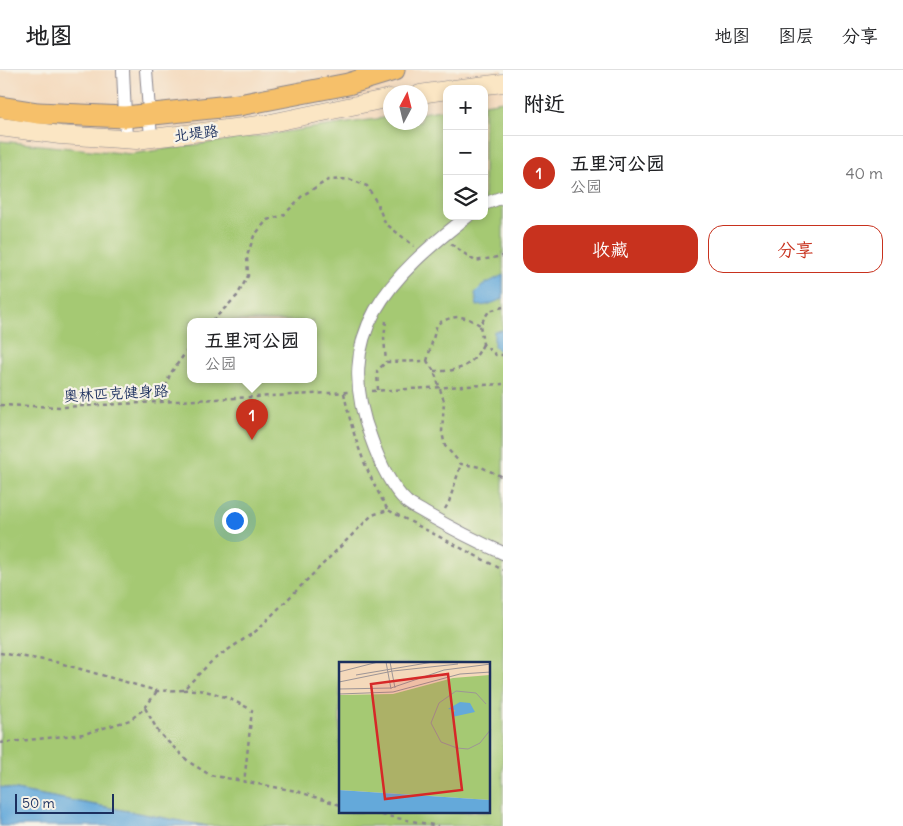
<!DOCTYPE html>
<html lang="zh">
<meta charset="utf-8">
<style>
:root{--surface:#fff;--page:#f2f2f2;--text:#202124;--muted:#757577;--line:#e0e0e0;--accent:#c8321e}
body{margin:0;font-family:Delius,"LXGW WenKai TC",sans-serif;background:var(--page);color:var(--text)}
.controls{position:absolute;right:15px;top:15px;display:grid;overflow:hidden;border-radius:10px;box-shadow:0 2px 8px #0003}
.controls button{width:45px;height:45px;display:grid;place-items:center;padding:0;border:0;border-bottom:1px solid var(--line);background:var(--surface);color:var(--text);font:25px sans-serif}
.compass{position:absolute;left:383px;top:15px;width:45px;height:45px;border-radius:50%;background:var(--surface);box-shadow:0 2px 8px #0003;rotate:7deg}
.scale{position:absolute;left:15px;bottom:12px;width:99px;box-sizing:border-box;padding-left:5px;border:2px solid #1b2f5e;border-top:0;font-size:14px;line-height:18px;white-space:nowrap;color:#1b2f5e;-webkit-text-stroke:4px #f7f3e8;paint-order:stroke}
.you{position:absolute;left:234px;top:450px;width:18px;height:18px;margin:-12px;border:4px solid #fff;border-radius:50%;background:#1a73e8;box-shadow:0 0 0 8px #1a73e833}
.badge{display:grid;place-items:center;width:32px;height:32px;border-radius:50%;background:var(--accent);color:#fff;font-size:16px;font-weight:700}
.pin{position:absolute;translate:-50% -41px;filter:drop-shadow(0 1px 2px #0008)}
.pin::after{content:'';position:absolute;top:26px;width:18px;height:15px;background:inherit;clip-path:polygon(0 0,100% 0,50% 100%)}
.popup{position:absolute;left:187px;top:248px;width:130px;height:65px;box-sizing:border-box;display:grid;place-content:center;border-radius:10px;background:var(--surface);filter:drop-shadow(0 1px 4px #0005);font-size:16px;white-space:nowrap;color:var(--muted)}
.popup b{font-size:19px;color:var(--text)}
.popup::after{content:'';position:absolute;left:50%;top:100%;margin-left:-10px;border:10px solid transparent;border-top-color:var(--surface)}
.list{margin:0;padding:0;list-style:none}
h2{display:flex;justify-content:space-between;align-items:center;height:65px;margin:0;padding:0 20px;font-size:21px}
h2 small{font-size:16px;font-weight:400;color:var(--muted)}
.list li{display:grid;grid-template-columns:32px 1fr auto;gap:15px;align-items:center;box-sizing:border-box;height:75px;padding:0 20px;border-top:1px solid var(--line)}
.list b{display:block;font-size:19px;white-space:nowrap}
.list p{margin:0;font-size:16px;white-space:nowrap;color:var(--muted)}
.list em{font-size:16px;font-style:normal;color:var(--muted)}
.actions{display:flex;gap:10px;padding:15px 20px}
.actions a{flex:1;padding:11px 0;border:1px solid var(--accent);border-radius:15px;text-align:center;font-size:18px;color:var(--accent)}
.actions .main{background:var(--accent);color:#fff}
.icon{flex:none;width:28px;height:28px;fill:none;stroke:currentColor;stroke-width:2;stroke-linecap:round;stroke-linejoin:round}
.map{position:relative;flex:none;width:503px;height:756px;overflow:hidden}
header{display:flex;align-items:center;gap:30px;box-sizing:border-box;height:70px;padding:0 25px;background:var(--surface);border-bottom:1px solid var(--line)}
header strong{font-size:24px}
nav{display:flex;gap:28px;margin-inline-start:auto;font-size:18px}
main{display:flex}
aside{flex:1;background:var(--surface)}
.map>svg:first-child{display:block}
</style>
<header>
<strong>地图</strong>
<nav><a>地图</a><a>图层</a><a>分享</a></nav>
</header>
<main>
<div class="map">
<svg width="503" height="756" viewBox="0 0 503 756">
<rect width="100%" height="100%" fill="#f7f3e8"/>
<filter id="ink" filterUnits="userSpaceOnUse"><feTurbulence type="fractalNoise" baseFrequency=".02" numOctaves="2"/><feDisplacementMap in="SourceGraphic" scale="10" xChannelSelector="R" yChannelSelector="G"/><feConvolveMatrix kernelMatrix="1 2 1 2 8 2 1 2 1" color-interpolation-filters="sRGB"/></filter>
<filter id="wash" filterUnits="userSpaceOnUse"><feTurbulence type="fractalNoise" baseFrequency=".0096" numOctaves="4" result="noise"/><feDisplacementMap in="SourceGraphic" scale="20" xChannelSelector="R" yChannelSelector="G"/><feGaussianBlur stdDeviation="1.12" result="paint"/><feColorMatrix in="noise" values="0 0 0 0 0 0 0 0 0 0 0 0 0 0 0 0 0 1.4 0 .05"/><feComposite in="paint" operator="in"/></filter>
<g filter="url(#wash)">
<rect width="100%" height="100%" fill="#f4d9bb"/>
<!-- green -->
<path fill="#a5c973" stroke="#607c68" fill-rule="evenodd" d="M503,31V756H207L0,717V71L131,84L390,47V52H420L421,43L447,39V146H484V34ZM191,251H313V309H191ZM340,594H489V742H340Z"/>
<!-- water -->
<g fill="#64a9da" stroke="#406c9c">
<path d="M503,205V229L487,235L477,236L475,223L483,215Z"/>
<path d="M503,260V281H499L494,276V261Z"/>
<path d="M0,717L207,756H0Z"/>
</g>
</g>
<g filter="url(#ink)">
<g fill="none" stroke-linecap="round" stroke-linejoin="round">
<!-- minor casing -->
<g stroke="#88848c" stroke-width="14">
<g id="minor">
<path d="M123,0L126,69"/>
<path d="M146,0L151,68"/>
<path d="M484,134L503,127"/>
<path d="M468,146C390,207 331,263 371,368C378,388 390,416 406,431C411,436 419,439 425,443C451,458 476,471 503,483"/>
</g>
</g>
<!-- secondary casing -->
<g stroke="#88848c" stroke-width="19">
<g id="secondary">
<path d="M453,19L503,13"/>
<path d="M420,24L447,20"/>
<path d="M0,57L60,65L136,70L266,54L390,28"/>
</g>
</g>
<!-- trunk casing -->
<g stroke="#88848c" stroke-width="23">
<path id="trunk" d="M0,37L38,43L125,47L239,35L348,14L394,0"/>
</g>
<!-- path -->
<g stroke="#88848c" stroke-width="2.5" stroke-dasharray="4 4" stroke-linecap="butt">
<path d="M451,174L475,191L503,186"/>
<path d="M503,237L489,241L480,255L483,274L496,285H503"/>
<path d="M212,251L237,226L248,206L247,186L254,166L267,150L284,145L303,125L328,110L349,109L367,116L377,133L385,153L414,176"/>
<path d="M386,251L384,268L386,292"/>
<path d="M427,291L437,254C454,245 462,244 480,255"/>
<path d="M434,301C459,302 473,296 483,274"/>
<path d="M378,320L377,301L386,292L427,291L434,301L444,331L442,362L445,376L461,394L481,397L503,407"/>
<path d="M372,321L503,314"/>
<path d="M344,323C353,368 365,400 388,440"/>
<path d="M161,332L170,304L191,275"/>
<path d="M0,335L63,337L349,322"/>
<path d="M445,439L449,432L461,394"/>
<path d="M0,583L56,592L157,621L183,620L213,590L256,561L372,445L388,440L503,500"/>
<path d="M183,620C209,618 229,628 252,640L244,713"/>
<path d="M145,638L157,621"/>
<path d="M0,673L84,664L130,650L145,638L159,663L189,692L210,705L296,721L340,735"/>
<path d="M366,742L438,756"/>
</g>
<!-- minor -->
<use href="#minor" stroke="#fff" stroke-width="12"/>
<!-- secondary -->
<use href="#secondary" stroke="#fbe6c4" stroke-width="18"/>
<!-- trunk -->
<use href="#trunk" stroke="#f6c06b" stroke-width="21"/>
</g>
</g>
<g text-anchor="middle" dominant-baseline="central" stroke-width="4.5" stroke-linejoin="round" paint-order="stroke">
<!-- street labels -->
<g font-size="15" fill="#1b2f5e" stroke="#f7f3e8">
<text transform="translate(196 63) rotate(-7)">北堤路</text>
<text transform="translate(116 323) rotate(-3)">奥林匹克健身路</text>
</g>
</g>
<!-- overview -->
<g transform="translate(339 592)">
<rect width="151" height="151" fill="#f4d9bb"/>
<path d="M151,13V138L0,128V33L54,32L114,16Z" fill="#a5c973"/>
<path d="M121,40L131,41L136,50L113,55L116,48L109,47ZM0,128L151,138V151H0Z" fill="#64a9da"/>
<path fill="none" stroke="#9d9596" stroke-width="1" d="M47,0L52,27M51,0L56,26M0,10L39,0M17,13L94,0M0,20L54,9L119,2M0,27L52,26L105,8L152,2M0,32L54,30L121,12L152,10M147,42L137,31L117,29L100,41L92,61L102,80L118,86L129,87L141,81L152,67"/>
<path fill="#d62828" fill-opacity="0.15" stroke="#d62828" stroke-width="2.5" d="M109,12L123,128L46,137L32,22Z"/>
<rect width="151" height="151" fill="none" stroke="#1b2f5e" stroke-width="2.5"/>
</g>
</svg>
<div class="controls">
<button>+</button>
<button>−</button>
<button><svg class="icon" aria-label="layers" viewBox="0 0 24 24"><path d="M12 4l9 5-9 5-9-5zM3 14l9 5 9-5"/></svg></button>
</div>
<svg class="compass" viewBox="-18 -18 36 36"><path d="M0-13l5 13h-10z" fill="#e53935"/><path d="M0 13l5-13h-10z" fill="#757577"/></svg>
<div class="scale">50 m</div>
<div class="you"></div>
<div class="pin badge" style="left:252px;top:370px">1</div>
<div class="popup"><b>五里河公园</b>公园</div>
</div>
<aside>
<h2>附近<small></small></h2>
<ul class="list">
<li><span class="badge">1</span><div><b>五里河公园</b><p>公园</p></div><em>40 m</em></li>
</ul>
<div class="actions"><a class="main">收藏</a><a>分享</a></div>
</aside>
</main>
